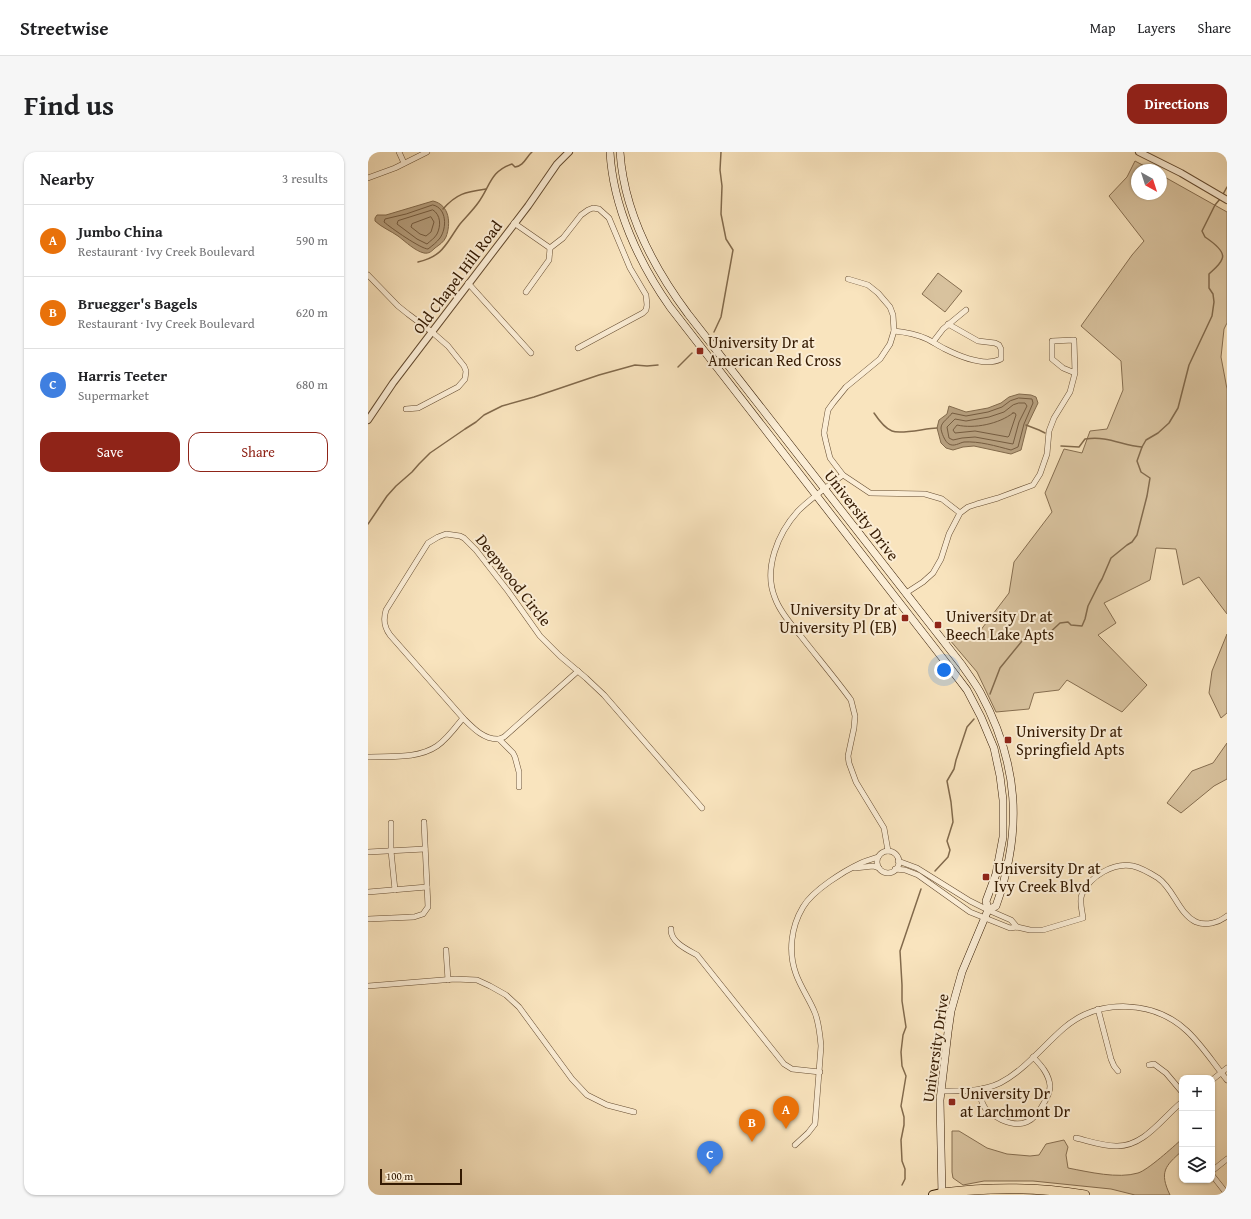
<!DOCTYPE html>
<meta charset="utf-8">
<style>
:root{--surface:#fff;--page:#f6f6f6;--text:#202124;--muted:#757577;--line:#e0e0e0;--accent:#8f2418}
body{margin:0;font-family:"Gentium Book Plus",serif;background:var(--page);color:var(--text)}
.controls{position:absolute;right:12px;bottom:12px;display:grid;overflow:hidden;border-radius:8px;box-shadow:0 1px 3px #0004}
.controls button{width:36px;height:36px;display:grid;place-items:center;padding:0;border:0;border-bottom:1px solid var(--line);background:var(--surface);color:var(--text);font:20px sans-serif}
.compass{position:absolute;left:763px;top:12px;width:36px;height:36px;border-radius:50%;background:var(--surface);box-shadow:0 1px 3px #0004;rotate:141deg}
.scale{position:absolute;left:12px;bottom:10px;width:82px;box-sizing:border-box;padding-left:4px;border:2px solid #341a02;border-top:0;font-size:11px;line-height:14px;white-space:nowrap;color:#341a02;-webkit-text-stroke:3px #fbedd5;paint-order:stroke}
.you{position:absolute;left:576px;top:518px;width:14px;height:14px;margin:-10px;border:3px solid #fff;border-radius:50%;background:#1a73e8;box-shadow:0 0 0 6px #1a73e833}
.badge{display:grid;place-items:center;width:26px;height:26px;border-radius:50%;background:var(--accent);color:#fff;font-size:13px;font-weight:700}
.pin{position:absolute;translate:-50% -33px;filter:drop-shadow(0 1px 2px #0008)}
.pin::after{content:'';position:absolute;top:21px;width:14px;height:12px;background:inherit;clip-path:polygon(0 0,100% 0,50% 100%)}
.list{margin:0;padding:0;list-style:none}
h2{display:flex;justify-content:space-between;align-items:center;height:52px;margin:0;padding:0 16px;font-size:17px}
h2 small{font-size:13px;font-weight:400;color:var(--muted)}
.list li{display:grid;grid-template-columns:26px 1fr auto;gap:12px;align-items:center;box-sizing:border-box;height:72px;padding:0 16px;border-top:1px solid var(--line)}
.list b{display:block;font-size:15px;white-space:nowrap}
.list p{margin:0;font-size:13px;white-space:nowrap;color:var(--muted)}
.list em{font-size:13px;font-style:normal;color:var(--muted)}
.actions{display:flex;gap:8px;padding:12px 16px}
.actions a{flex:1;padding:9px 0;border:1px solid var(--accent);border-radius:12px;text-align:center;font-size:14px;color:var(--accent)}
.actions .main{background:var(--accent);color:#fff}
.icon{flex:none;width:22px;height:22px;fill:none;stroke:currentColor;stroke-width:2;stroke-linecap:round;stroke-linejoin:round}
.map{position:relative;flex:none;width:859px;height:1043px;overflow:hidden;border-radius:12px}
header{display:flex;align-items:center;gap:24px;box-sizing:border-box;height:56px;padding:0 20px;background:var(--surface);border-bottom:1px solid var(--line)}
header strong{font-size:19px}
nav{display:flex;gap:22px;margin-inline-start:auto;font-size:14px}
.intro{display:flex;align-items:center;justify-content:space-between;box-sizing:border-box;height:96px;padding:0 24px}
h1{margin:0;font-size:28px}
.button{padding:10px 18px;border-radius:12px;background:var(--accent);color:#fff;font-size:14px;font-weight:700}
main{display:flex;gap:24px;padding:0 24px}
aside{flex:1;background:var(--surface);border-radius:12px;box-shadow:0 1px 3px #0004}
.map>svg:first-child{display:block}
</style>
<header>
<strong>Streetwise</strong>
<nav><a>Map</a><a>Layers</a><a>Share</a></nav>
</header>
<div class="intro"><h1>Find us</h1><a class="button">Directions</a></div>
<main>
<aside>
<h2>Nearby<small>3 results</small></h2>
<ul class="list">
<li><span class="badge" style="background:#e8710a">A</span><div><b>Jumbo China</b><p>Restaurant · Ivy Creek Boulevard</p></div><em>590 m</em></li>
<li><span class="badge" style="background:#e8710a">B</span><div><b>Bruegger's Bagels</b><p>Restaurant · Ivy Creek Boulevard</p></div><em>620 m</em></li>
<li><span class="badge" style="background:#3f7fe0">C</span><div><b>Harris Teeter</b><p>Supermarket</p></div><em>680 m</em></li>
</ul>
<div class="actions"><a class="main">Save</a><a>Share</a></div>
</aside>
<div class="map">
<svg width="859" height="1043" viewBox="0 0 859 1043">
<rect width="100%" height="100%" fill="#f9e4be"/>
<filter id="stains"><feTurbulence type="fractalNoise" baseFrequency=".005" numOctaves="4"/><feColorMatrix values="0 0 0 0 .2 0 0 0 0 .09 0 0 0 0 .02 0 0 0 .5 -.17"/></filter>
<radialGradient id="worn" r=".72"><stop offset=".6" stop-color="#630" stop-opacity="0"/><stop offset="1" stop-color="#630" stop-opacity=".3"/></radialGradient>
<!-- green -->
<g fill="#d8c29e" stroke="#866e50">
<path d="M767,9L784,18H769V42H793V23L859,60V171L856,177L853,205L859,237V462L831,425L815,433L808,397L788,396L782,428L736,451L748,471L730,483L779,533L754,560L699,528L691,538L666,541L661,557L628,560L609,520L581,487L612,479L641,441L646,410L684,360L677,341L696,297L714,301L722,279L739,277L755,238L753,209L713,174L764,103L776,89L741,44L759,25Z"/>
<path d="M570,121L594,139L577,160L554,142Z"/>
<path d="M859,482V561L853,566L841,541L844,519Z"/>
<path d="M859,591V627L846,634L813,661L799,651L824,619L845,611Z"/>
<path d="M584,979H591L619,996L639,1002L662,1004L671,1003L678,992L696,988L700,995L698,1003L700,1016C721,1020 750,1027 770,1021C780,1018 805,995 814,987V999C797,1014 791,1020 802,1043H767L743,1037L665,1029H616L595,1033L585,1026L584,1020Z"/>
</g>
<!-- water -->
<g fill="#b69f7e" stroke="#826a4c">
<path d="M65,49C82,53 83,72 78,85C76,90 71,93 67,96C64,99 61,102 56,101C47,99 38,90 30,84C23,79 13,75 7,69V66L9,63H18Z"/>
<path d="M651,242L663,243L668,245L670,251L659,274L653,298L643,302L606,294L595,295L585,298L578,296L573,291L569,276L571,268L579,262L581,254L598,260L620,256L633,251L641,245Z"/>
</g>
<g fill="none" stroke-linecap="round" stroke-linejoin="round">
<!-- shore -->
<g stroke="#755c40" stroke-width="1">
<path d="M65,53C79,56 79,76 72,86C69,90 64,94 60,97C53,97 23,76 16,70L17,67L38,62Z"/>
<path d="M65,58C73,63 73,74 69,82C67,86 62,89 59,92L49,87L29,72L30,69Z"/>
<path d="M63,65L66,70L63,80L58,84L52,82L43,75L44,72Z"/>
<path d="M651,246L664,247L665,251L656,272L650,295L643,298C628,294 611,289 596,290C591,291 586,295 581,292C577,290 573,280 573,276C573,270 581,266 584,261L598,264L620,260L634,255L642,249Z"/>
<path d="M651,251H657L659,254L651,270L645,292L607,285L594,286L585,288L581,286L579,275L587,267L598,269L621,265L636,260L645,253Z"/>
<path d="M645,261H647L648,263L641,284L640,285L607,279L587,281L585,278L589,273C606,277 631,272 645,261Z"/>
</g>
<!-- stream -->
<g stroke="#826a4c" stroke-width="1.5">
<path d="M854,44L859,35"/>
<path d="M75,57C89,41 98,40 118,37"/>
<path d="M50,110C76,104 78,91 92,72C98,65 105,58 110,51C122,35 122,19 144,12L147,15C156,14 158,5 164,0"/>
<path d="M346,180L353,165L365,98L358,87L353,62L354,34L352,18L353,0"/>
<path d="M310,215L324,201"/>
<path d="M506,261C510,267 516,276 524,279C533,283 558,276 569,276"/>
<path d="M658,273L671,278L677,281"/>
<path d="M693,294L711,295L717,287C724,286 730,286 736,287C749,289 761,294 774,295"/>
<path d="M0,372L19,344L28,334L44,320L51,312L62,301L97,277L108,270L116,263L134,254L166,245L231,223L267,213L279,214L290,213"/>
<path d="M622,542L632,516L654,489L678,484L692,471L700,470L703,473L714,474L717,467L720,454L731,432L734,427L743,406L759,393L764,390L769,383L779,344L782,326L773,320L769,309L774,295L778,288L790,281L801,271L810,256L821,213L844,164L846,150L845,142L841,136V122C845,118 852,113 854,107C858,99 843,89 837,85L834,79L847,53L852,47"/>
<path d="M567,719L580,705L582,698L579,689L585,670L583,650L579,629L586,617L588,608L599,575L606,567"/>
<path d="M534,1033L537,1027V1017L534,1009L533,988L536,973V965L533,954L538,924L534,914L533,900L535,883L538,875L534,849V833L532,799L553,737"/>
</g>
<!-- minor casing -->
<g stroke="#654c31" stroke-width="6">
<g id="minor">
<path d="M31,0L36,11"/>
<path d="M0,26L27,16L59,0"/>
<path d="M146,71L182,96L195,86L213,63L220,58L225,56L231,57L241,66L262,116L278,143L279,153L278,158L275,161L210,196"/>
<path d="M0,123L30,154L40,162L64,180L80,194L96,214L98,219L97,227L90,235L50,256L38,257"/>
<path d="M480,127L500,133L510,141L522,155L525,163L526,179L522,192L512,207L478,235L465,251L460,258L456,281L458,290L462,306L475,323L502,341L557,342L574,347L592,361"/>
<path d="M100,131L163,201"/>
<path d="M158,140L181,108L182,96"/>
<path d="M526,179C537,180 548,182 559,187C565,190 571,194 577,197C593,205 617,215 633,207V197L631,193L627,191L610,189L580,172"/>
<path d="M565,190L575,177L598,158"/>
<path d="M475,323C459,335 443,346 430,359C410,381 395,417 407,446C412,460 423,472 432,483C449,505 467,526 483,548L487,564L486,576L480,604L481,611L488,630L516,676L520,699"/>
<path d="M538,441L555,430L565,421L573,407L581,382L592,361L600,355L609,352L630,346L665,333L672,322L679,302L681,279L686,266L702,240L707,221L706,188L684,189V207L695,216L707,221"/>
<path d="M131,587L136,585L210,519"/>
<path d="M0,605C22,604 50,607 69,594C79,587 87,576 95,566"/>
<path d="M151,635V620L147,605L145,601L131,587C116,588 105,576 95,566L22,483C16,475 15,468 18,458L60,391L70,385L78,382L92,384L96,386L108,398L140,439L172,484L192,504L218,526L236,543L334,656"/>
<path d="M23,671V699L27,738"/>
<circle cx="520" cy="710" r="11"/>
<path d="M0,700L57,697"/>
<path d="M530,709L549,716L602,749L620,758L643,768L649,775"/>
<path d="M487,716L505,714L511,716"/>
<path d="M527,717L537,718L550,723L602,760L642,776L649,775L662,778H675L715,766C714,758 711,749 714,742C722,724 746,710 765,714C774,716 782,721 790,726C806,737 810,761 828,770C838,774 850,771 859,764"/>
<path d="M0,740L59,735"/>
<path d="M0,767L46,765L55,762L60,755L56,670"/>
<path d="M303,777C302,790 320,798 329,803L416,912L424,917L452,920"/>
<path d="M78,798L80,828"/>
<path d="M0,834L87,827L109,828L122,834L138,843L151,855L204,927L219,943L239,953L266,960"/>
<path d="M730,857L743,907L746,914L750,919"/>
<path d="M781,913L786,912L798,921L814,940"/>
<path d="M844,928L859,916"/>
<path d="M611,938C612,944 613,950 617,956C621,961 628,965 634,968C654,977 666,970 676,951C679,946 682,941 682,934C681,922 673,913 665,905"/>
<path d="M573,939C593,939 613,940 632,931C657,918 675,894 696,876C731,846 786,848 819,879C834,893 846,912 859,928"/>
<path d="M708,986C721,989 734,994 748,994C776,995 794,966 814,950"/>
<path d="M427,993L440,981L447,972L453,894C452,883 451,871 447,861C442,848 433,836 428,822C420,800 423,775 435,755C445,738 476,719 493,711C499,708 505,707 510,705"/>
<path d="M844,1019L859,1007"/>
<path d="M844,1023L859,1042"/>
</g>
</g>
<!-- tertiary casing -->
<g stroke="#654c31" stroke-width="8">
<g id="tertiary">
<path d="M771,0L813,21L859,48"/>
<path d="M0,268L25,231L160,54L189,12L201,0"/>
</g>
</g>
<!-- secondary casing -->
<g stroke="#341a02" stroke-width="8">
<g id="secondary">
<path d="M242,0C245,55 271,111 302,155L583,517L599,538L613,565L626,596L632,624L635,648V685L628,722L618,749L620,758L594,820L583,859L580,880L572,948L574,1043"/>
<path d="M252,0C256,60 285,115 320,162L594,513C600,522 607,531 612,540C651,612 655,678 628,754L620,758"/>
</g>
</g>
<!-- primary casing -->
<g stroke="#341a02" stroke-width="10">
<path id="primary" d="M565,1043L574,1041"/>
</g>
<!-- motorway casing -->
<g stroke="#341a02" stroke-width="10">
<path id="motorway" d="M574,1041C622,1035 670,1035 717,1043"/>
</g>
<!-- minor -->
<use href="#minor" stroke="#fbedd5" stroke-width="5"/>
<!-- tertiary -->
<use href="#tertiary" stroke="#fbedd5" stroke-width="6"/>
<!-- secondary -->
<use href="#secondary" stroke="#fbedd5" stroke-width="7"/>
<!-- primary -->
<use href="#primary" stroke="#f9e4be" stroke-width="8"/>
<!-- motorway -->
<use href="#motorway" stroke="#f9e4be" stroke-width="9"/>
</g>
<!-- markers -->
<g fill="#8f2418" stroke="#fbedd5" stroke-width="1.5">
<rect x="328" y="195" width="8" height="8" rx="2"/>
<rect x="533" y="462" width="8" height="8" rx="2"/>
<rect x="566" y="469" width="8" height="8" rx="2"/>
<rect x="636" y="584" width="8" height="8" rx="2"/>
<rect x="614" y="721" width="8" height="8" rx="2"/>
<rect x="580" y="946" width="8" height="8" rx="2"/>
</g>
<g text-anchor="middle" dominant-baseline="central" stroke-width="4" stroke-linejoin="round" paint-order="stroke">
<!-- street labels -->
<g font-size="16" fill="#341a02" stroke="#fbedd5">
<text transform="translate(89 125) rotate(-53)">Old Chapel Hill Road</text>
<text transform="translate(494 363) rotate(52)">University Drive</text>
<text transform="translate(146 428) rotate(52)">Deepwood Circle</text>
<text transform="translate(567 896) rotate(-82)">University Drive</text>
</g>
<!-- poi labels -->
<g font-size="16" fill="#341a02" stroke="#fbedd5" text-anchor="start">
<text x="340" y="190">University Dr at<tspan x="340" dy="18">American Red Cross</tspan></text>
<text x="529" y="457" text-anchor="end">University Dr at<tspan x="529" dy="18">University Pl (EB)</tspan></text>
<text x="578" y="464">University Dr at<tspan x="578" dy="18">Beech Lake Apts</tspan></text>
<text x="648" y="579">University Dr at<tspan x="648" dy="18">Springfield Apts</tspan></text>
<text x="626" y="716">University Dr at<tspan x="626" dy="18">Ivy Creek Blvd</tspan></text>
<text x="592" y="941">University Dr<tspan x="592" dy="18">at Larchmont Dr</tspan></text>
</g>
</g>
<rect width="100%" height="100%" filter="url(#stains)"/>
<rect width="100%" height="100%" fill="url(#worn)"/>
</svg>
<div class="controls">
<button>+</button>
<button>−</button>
<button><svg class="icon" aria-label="layers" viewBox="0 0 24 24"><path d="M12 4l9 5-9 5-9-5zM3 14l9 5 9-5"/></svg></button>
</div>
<svg class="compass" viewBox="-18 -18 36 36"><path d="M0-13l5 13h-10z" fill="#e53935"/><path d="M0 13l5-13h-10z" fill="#757577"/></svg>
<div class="scale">100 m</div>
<div class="you"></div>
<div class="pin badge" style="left:418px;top:977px;background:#e8710a">A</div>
<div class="pin badge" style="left:384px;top:990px;background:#e8710a">B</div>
<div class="pin badge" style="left:342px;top:1022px;background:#3f7fe0">C</div>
</div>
</main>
